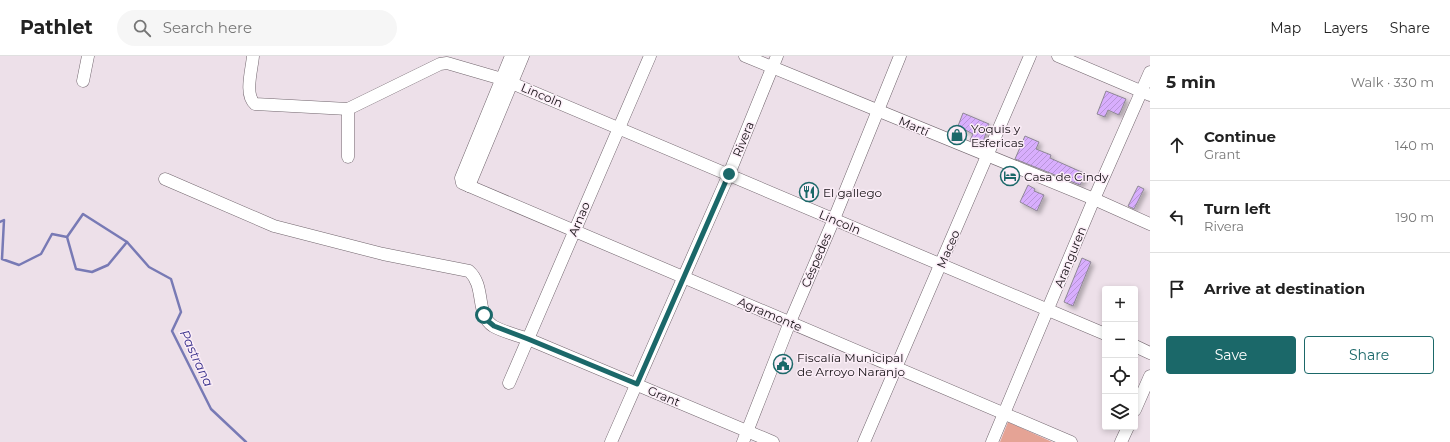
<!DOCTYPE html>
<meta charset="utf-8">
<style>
:root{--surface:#fff;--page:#f6f6f6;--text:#222;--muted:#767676;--line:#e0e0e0;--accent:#1b6869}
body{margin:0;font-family:Montserrat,sans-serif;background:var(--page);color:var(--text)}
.controls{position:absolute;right:12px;bottom:12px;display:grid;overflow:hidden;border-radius:4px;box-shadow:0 2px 6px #0003}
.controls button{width:36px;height:36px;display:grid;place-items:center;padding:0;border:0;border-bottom:1px solid var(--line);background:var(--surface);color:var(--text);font:20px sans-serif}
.stop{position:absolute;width:12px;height:12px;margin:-9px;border:3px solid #1b6869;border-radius:50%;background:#fff}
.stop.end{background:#1b6869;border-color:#fff;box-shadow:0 1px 4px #0008}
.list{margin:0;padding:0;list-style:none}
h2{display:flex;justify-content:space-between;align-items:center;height:52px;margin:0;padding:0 16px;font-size:17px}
h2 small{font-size:13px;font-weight:400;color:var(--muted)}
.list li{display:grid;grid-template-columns:26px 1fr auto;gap:12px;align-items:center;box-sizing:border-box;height:72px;padding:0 16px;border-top:1px solid var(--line)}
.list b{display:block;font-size:15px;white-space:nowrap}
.list p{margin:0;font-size:13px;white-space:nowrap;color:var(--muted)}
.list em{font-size:13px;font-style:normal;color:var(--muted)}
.actions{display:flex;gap:8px;padding:12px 16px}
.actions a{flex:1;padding:9px 0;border:1px solid var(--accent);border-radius:4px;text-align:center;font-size:14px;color:var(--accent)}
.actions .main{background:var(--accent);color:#fff}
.icon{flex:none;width:22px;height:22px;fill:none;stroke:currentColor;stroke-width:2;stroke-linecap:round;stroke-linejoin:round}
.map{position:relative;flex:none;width:1150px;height:386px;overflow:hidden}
header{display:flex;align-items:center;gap:24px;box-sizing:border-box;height:56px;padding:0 20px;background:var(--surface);border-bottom:1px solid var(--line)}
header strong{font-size:19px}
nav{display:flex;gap:22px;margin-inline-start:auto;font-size:14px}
.search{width:280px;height:36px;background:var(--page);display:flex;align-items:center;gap:10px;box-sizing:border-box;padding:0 14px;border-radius:22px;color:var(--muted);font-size:15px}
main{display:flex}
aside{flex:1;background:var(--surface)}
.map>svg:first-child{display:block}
</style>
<header>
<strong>Pathlet</strong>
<div class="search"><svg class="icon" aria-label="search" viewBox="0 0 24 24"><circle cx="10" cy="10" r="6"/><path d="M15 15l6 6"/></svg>Search here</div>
<nav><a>Map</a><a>Layers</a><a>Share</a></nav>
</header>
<main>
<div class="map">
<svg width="1150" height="386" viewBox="0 0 1150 386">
<defs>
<pattern id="building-hatch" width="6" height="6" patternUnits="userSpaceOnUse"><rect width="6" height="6" fill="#d8aefd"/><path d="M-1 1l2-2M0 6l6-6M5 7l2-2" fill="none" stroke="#b895d8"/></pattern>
<filter id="shadow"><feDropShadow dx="3" dy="3" stdDeviation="2" flood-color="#0004"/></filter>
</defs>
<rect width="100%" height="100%" fill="#ede0e9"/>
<!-- park -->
<path fill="#e5a395" d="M1008,366L1050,385L1052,386H1000Z"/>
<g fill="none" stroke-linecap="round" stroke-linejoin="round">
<!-- stream -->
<g stroke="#787ab5" stroke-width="2.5">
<path d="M0,166L4,164L2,203L19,209L41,198L52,178L67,181L76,213L92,216L108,209L127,186"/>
<path d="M67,181L83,158L127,186L149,211L171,223L181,256L172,275L211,353L246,386"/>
</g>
</g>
<!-- building -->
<g fill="url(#building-hatch)" stroke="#8e8794" filter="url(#shadow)">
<path d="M1106,35L1126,43L1119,59L1108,54L1105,61L1097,58Z"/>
<path d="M963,57L989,68L982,89L970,84L973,78L958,70Z"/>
<path d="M1025,80L1039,86L1036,93L1051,99L1050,102L1086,118L1080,129L1015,103Z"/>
<path d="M1028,129L1035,133L1034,135L1044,139L1037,155L1020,146Z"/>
<path d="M1138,130L1144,133L1134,153L1128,150Z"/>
<path d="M1082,202L1091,206L1073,250L1064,246Z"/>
</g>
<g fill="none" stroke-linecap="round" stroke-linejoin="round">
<!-- minor casing -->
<g stroke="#71656d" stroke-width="13">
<g id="minor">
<path d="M253,0C252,13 244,39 255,48L348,53L440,8L447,7L502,23L1105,278"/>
<path d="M511,0L461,122L462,127L469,130L523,0"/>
<path d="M745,0L1094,143L1150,168"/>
<path d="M1058,0L1150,39"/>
<path d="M83,25L88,0"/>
<path d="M348,53V101"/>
<path d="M165,123L274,170L383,198L469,215C486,230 475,258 493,270C503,276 517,279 528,283L773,386"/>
<path d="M469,130L1071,386"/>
<path d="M1135,290L1150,297"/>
<path d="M509,327L650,0"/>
<path d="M1135,354L1150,320"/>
<path d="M611,386L729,118L777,0"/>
<path d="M743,386L790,266L834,163L900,0"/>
<path d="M864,386L1030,0"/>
<path d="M992,386L1094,143L1150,16"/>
<path d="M1121,386L1128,371"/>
</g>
</g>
<!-- minor -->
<use href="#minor" stroke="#fff" stroke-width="12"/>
</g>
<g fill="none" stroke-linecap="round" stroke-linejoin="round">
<!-- route -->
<path stroke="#1b6869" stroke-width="5" d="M484,259L488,265L494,270L528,283L637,328L729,118"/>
</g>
<!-- icons -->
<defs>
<g id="shop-ring" transform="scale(1)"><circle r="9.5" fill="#fbedf7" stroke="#1b6869" stroke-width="1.5"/><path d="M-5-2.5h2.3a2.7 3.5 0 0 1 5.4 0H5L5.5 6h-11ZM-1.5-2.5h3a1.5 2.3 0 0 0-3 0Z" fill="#1b6869"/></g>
<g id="hotel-ring" transform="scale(1)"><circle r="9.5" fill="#fbedf7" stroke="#1b6869" stroke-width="1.5"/><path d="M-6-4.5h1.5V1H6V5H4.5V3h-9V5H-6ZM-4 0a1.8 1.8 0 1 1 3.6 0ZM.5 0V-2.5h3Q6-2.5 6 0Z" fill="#1b6869"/></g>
<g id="restaurant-ring" transform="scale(1)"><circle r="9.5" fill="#fbedf7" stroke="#1b6869" stroke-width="1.5"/><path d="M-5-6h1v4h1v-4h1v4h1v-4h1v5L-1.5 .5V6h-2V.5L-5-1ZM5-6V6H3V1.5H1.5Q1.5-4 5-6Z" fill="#1b6869"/></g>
<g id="civic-ring" transform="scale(1)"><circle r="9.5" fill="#fbedf7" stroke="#1b6869" stroke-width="1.5"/><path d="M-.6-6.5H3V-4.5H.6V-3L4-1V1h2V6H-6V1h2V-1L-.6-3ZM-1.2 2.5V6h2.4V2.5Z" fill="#1b6869"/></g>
</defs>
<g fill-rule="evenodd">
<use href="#shop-ring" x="957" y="79"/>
<use href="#hotel-ring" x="1010" y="120"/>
<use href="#restaurant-ring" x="809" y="136"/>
<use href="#civic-ring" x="783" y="308"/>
</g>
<g text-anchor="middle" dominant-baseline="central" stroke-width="3" stroke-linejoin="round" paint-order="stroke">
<!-- street labels -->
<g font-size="12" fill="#151014" stroke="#fbedf7">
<text transform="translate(542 39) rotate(23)">Lincoln</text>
<text transform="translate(914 70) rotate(23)">Martí</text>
<text transform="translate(743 83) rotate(-68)">Rivera</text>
<text transform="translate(579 163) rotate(-67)">Arnao</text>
<text transform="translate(840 166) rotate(23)">Lincoln</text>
<text transform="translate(948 193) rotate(-67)">Maceo</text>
<text transform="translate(1070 201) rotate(-68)">Aranguren</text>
<text transform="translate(816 204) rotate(-67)">Céspedes</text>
<text transform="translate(770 258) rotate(23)">Agramonte</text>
<text transform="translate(664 340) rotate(23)">Grant</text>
</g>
<!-- poi labels -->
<g font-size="12" fill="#151014" stroke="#fbedf7" text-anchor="start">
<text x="971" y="72">Yoquis y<tspan x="971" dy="14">Esfericas</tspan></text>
<text x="1024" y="120">Casa de Cindy</text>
<text x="823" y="136">El gallego</text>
<text x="797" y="301">Fiscalía Municipal<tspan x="797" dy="14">de Arroyo Naranjo</tspan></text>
</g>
<!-- water labels -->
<g font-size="13" font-style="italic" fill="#342c89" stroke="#fbedf7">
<text transform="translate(197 302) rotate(65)">Pastrana</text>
</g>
</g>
</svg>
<div class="controls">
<button>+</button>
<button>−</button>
<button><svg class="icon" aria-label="locate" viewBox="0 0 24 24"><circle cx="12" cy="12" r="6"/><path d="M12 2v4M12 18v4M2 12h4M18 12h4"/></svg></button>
<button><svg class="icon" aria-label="layers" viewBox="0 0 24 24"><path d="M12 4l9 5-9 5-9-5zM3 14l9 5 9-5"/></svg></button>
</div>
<div class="stop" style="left:484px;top:259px"></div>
<div class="stop end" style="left:729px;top:118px"></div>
</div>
<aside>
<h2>5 min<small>Walk · 330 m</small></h2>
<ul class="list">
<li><svg class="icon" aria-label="ahead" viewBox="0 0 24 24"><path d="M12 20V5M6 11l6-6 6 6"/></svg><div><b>Continue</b><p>Grant</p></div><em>140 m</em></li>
<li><svg class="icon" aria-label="left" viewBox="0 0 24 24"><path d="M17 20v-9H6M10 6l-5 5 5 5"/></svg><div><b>Turn left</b><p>Rivera</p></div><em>190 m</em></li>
<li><svg class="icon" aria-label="arrive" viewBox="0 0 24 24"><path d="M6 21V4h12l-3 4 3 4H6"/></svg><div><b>Arrive at destination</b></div></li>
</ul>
<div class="actions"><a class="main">Save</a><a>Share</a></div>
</aside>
</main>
